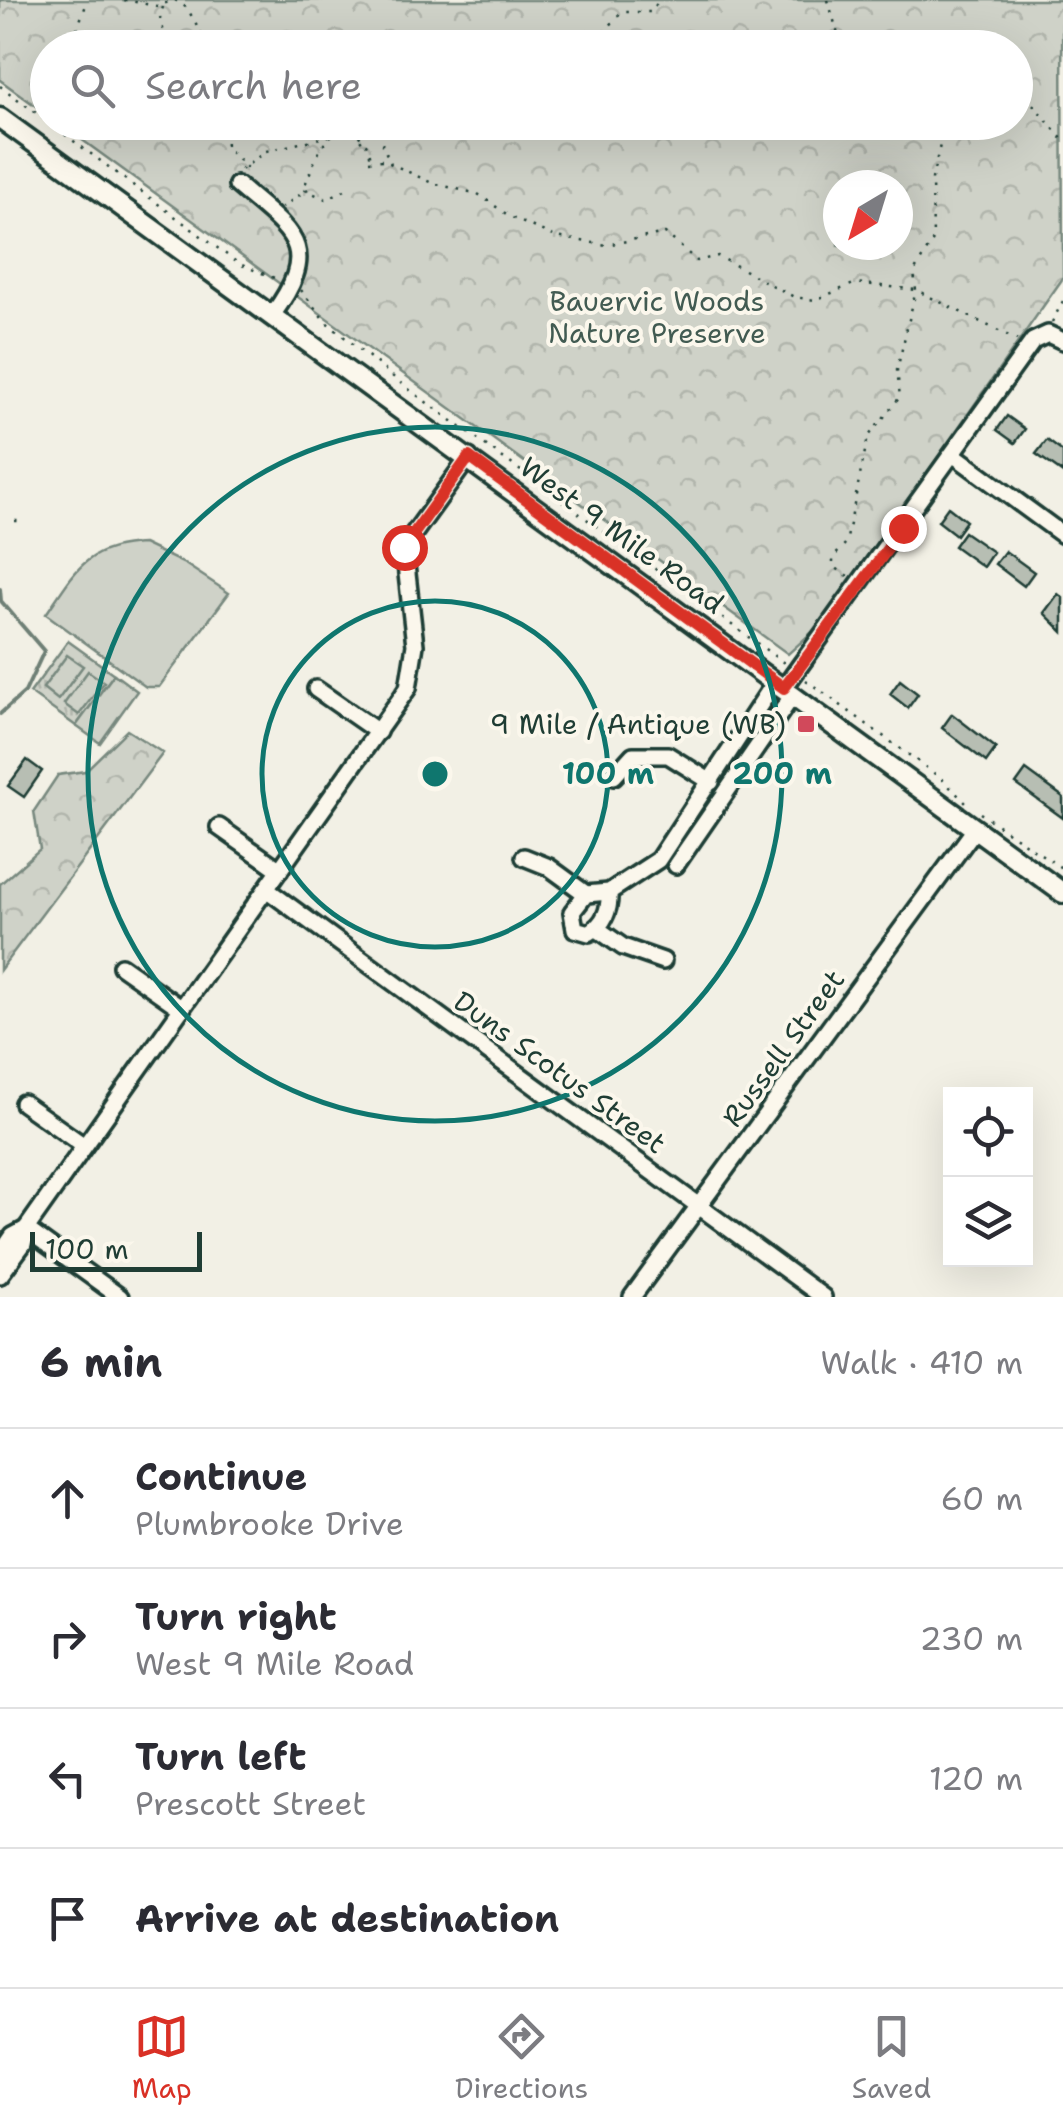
<!DOCTYPE html>
<meta charset="utf-8">
<style>
:root{--surface:#fff;--page:#f2f2f3;--text:#2b2b33;--muted:#7c7c81;--line:#e1e1e2;--accent:#d93025}
body{margin:0;font-family:"Shantell Sans",sans-serif;background:var(--page);color:var(--text)}
.controls{position:absolute;right:30px;bottom:30px;display:grid;overflow:hidden;border-radius:0px;box-shadow:0 10px 40px #0002}
.controls button{width:90px;height:90px;display:grid;place-items:center;padding:0;border:0;border-bottom:2px solid var(--line);background:var(--surface);color:var(--text);font:50px sans-serif}
.compass{position:absolute;left:823px;top:170px;width:90px;height:90px;border-radius:50%;background:var(--surface);box-shadow:0 10px 40px #0002;rotate:218deg}
.scale{position:absolute;left:30px;bottom:25px;width:172px;box-sizing:border-box;padding-left:10px;border:5px solid #1f3d34;border-top:0;font-size:28px;line-height:35px;white-space:nowrap;color:#1f3d34;-webkit-text-stroke:8px #fbf7ec;paint-order:stroke}
.stop{position:absolute;width:30px;height:30px;margin:-22px;border:8px solid #d93025;border-radius:50%;background:#fff}
.stop.end{background:#d93025;border-color:#fff;box-shadow:0 2px 10px #0008}
.list{margin:0;padding:0;list-style:none}
h2{display:flex;justify-content:space-between;align-items:center;height:130px;margin:0;padding:0 40px;font-size:42px}
h2 small{font-size:32px;font-weight:400;color:var(--muted)}
.list li{display:grid;grid-template-columns:65px 1fr auto;gap:30px;align-items:center;box-sizing:border-box;height:140px;padding:0 40px;border-top:2px solid var(--line)}
.list b{display:block;font-size:38px;white-space:nowrap}
.list p{margin:0;font-size:32px;white-space:nowrap;color:var(--muted)}
.list em{font-size:32px;font-style:normal;color:var(--muted)}
.icon{flex:none;width:55px;height:55px;fill:none;stroke:currentColor;stroke-width:2;stroke-linecap:round;stroke-linejoin:round}
.map{position:relative;flex:none;width:1063px;height:1297px;overflow:hidden}
.search{position:absolute;background:var(--surface);box-shadow:0 10px 40px #0002;left:30px;right:30px;top:30px;height:110px;display:flex;align-items:center;gap:25px;box-sizing:border-box;padding:0 35px;border-radius:55px;color:var(--muted);font-size:38px}
.sheet{height:690px;background:var(--surface)}
nav{display:flex;justify-content:space-around;align-items:center;box-sizing:border-box;height:140px;border-top:2px solid var(--line);background:var(--surface);font-size:28px;color:var(--muted)}
nav a{display:grid;justify-items:center;gap:5px}
nav .on{color:var(--accent)}
.map>svg:first-child{display:block}
</style>
<div class="map">
<svg width="1063" height="1297" viewBox="0 0 1063 1297">
<defs>
<pattern id="grass-tufts" width="24" height="20" patternUnits="userSpaceOnUse" patternTransform="scale(2.5)"><rect width="24" height="20" fill="#cfd2c8"/><path d="M3 7l-1-3M5 7V3M7 7l1-3M15 17l-1-3M17 17v-4M19 17l1-3" fill="none" stroke="#b1b5ac"/></pattern>
<pattern id="forest-crowns" width="20" height="18" patternUnits="userSpaceOnUse" patternTransform="scale(2.5)"><rect width="20" height="18" fill="#cfd2c8"/><path d="M2 6a3 3 0 1 1 6 0M12 15a3 3 0 1 1 6 0" fill="none" stroke="#b1b5ac"/></pattern>
</defs>
<rect width="100%" height="100%" fill="#f2f0e5"/>
<filter id="ink" filterUnits="userSpaceOnUse"><feTurbulence type="fractalNoise" baseFrequency=".01" numOctaves="2"/><feDisplacementMap in="SourceGraphic" scale="20" xChannelSelector="R" yChannelSelector="G"/><feConvolveMatrix kernelMatrix="1 2 1 2 8 2 1 2 1" color-interpolation-filters="sRGB"/></filter>
<g filter="url(#ink)">
<!-- grass -->
<path fill="url(#grass-tufts)" stroke="#77887e" stroke-width="2.5" d="M68,641L114,674L76,726L30,693Z"/>
<!-- forest -->
<g fill="url(#forest-crowns)" stroke="#77887e" stroke-width="2.5" fill-rule="evenodd">
<path d="M0,0H1062L1063,278L821,624L788,654L59,123L1016,122V48H48L47,114L0,80ZM838,185H898V245H838Z"/>
<path d="M127,730L163,753L0,970V884L40,849L34,811L58,775L85,771Z"/>
</g>
<!-- pitch -->
<g fill="#cfd2c8" stroke="#77887e" stroke-width="2.5">
<path d="M143,544L185,564L229,593L159,687H146L46,614C76,570 86,546 143,544Z"/>
<path d="M67,655L83,666L58,700L43,688Z"/>
<path d="M88,671L104,682L79,715L64,704Z"/>
<path d="M114,674L137,691L100,743L76,726Z"/>
</g>
<g fill="none" stroke-linecap="round" stroke-linejoin="round">
<!-- stream -->
<path stroke="#6e7f75" stroke-width="4" d="M0,589L1,601L44,651L25,692L0,714"/>
</g>
<!-- building -->
<g fill="#b7beb3" stroke="#1f3d34" stroke-width="2.5">
<path d="M1007,416L1025,429L1015,443L997,430Z"/>
<path d="M1047,440L1063,452V473L1036,454Z"/>
<path d="M948,507L966,521L956,535L938,521Z"/>
<path d="M964,532L993,552L983,567L954,546Z"/>
<path d="M1005,551L1034,572L1024,586L995,564Z"/>
<path d="M1058,594L1063,598V632L1044,613Z"/>
<path d="M900,680L918,694L908,708L890,694Z"/>
<path d="M952,714L996,748L986,762L942,728Z"/>
<path d="M27,760L42,771L24,797L8,786Z"/>
<path d="M1026,770L1063,797V818L1016,784Z"/>
</g>
<g fill="none" stroke-linecap="round" stroke-linejoin="round">
<!-- minor casing -->
<g stroke="#1f3d34" stroke-width="22">
<g id="minor">
<path d="M237,185C291,232 323,245 273,314"/>
<path d="M954,455L1063,535"/>
<path d="M784,688L1033,341L1048,334L1063,341"/>
<path d="M316,689L378,732"/>
<path d="M614,776L633,755H668L711,782"/>
<path d="M219,827L280,870"/>
<path d="M524,857L549,867L586,894"/>
<path d="M676,865L793,695"/>
<path d="M266,889L823,1297"/>
<path d="M609,892C610,910 605,923 589,933L575,929L572,912L586,894L609,892L658,860L775,682"/>
<path d="M596,928L623,947L663,961"/>
<path d="M121,966L182,1009"/>
<path d="M23,1103L84,1146"/>
<path d="M26,1229L120,1297"/>
<path d="M0,1255L13,1236L26,1229L408,688L415,645L404,547L469,457"/>
<path d="M0,1275L23,1244L26,1229"/>
<path d="M632,1297L975,829"/>
</g>
</g>
<!-- major casing -->
<g stroke="#1f3d34" stroke-width="25">
<path id="major" d="M0,118L1063,893"/>
</g>
<!-- path -->
<g stroke="#1f3d34" stroke-width="2.5" stroke-dasharray="2.5 8" stroke-linecap="butt">
<path d="M124,0L157,6L172,1"/>
<path d="M175,0L187,8L210,48"/>
<path d="M828,0L842,48"/>
<path d="M163,7L160,17L168,48"/>
<path d="M73,39L88,0"/>
<path d="M590,48L622,12H650L660,0"/>
<path d="M0,86L47,121"/>
<path d="M1016,101L1027,97L1063,140"/>
<path d="M48,122L239,264L277,279"/>
<path d="M225,122L226,148L249,170"/>
<path d="M386,122L382,145L391,163"/>
<path d="M360,141L382,122"/>
<path d="M369,161L383,160L432,183L478,194L512,218L556,237L607,245L665,233L697,261L718,256L794,297L815,300L856,283L916,290L1017,340"/>
<path d="M241,170L266,151L329,136"/>
<path d="M345,190L326,199L303,189C312,172 325,116 356,134C366,140 370,150 371,161"/>
<path d="M281,208L308,189"/>
<path d="M301,290L325,321L403,385L784,663"/>
<path d="M1052,322L1063,301"/>
<path d="M15,521H21"/>
<path d="M848,576L833,566V558L846,543L868,437L900,397L897,370L916,290L914,272L933,240L932,179L940,145L935,122"/>
<path d="M806,680L942,779L966,803"/>
<path d="M980,813L1063,869"/>
</g>
<!-- minor -->
<use href="#minor" stroke="#fbf7ec" stroke-width="15"/>
<!-- major -->
<use href="#major" stroke="#fbf7ec" stroke-width="18"/>
</g>
</g>
<g fill="none" stroke-linecap="round" stroke-linejoin="round" filter="url(#ink)">
<!-- route -->
<path stroke="#d93025" stroke-width="12" d="M404,547L469,457L784,688L903,528"/>
</g>
<!-- distance rings -->
<g fill="none" stroke="#0f766e" stroke-width="5">
<circle cx="435" cy="774" r="173"/>
<circle cx="435" cy="774" r="347"/>
</g>
<!-- markers -->
<rect fill="#d1495b" stroke="#fbf7ec" stroke-width="4" x="796" y="714" width="20" height="20" rx="5"/>
<g text-anchor="middle" dominant-baseline="central" stroke-width="8" stroke-linejoin="round" paint-order="stroke">
<!-- park labels -->
<g font-size="28" fill="#425b52" stroke="#fbf7ec">
<text x="657" y="301">Bauervic Woods<tspan x="657" dy="32">Nature Preserve</tspan></text>
</g>
<!-- street labels -->
<g font-size="28" fill="#1f3d34" stroke="#fbf7ec">
<text transform="translate(622 535) rotate(36)">West 9 Mile Road</text>
<text transform="translate(783 1048) rotate(-54)">Russell Street</text>
<text transform="translate(560 1072) rotate(36)">Duns Scotus Street</text>
</g>
<!-- poi labels -->
<g font-size="28" fill="#1f3d34" stroke="#fbf7ec" text-anchor="end">
<text x="786" y="724">9 Mile / Antique (WB)</text>
</g>
</g>
<circle cx="435" cy="774" r="15" fill="#0f766e" stroke="#fbf7ec" stroke-width="5"/>
<g font-size="30" text-anchor="middle" font-weight="bold" fill="#0f766e" stroke="#fbf7ec" stroke-width="8" stroke-linejoin="round" paint-order="stroke">
<text x="608" y="784">100 m</text>
<text x="782" y="784">200 m</text>
</g>
</svg>
<div class="controls">
<button><svg class="icon" aria-label="locate" viewBox="0 0 24 24"><circle cx="12" cy="12" r="6"/><path d="M12 2v4M12 18v4M2 12h4M18 12h4"/></svg></button>
<button><svg class="icon" aria-label="layers" viewBox="0 0 24 24"><path d="M12 4l9 5-9 5-9-5zM3 14l9 5 9-5"/></svg></button>
</div>
<svg class="compass" viewBox="-18 -18 36 36"><path d="M0-13l5 13h-10z" fill="#e53935"/><path d="M0 13l5-13h-10z" fill="#7c7c81"/></svg>
<div class="scale">100 m</div>
<div class="stop" style="left:404px;top:547px"></div>
<div class="stop end" style="left:903px;top:528px"></div>
<div class="search"><svg class="icon" aria-label="search" viewBox="0 0 24 24"><circle cx="10" cy="10" r="6"/><path d="M15 15l6 6"/></svg>Search here</div>
</div>
<section class="sheet">
<h2>6 min<small>Walk · 410 m</small></h2>
<ul class="list">
<li><svg class="icon" aria-label="ahead" viewBox="0 0 24 24"><path d="M12 20V5M6 11l6-6 6 6"/></svg><div><b>Continue</b><p>Plumbrooke Drive</p></div><em>60 m</em></li>
<li><svg class="icon" aria-label="right" viewBox="0 0 24 24"><path d="M7 20v-9h11M14 6l5 5-5 5"/></svg><div><b>Turn right</b><p>West 9 Mile Road</p></div><em>230 m</em></li>
<li><svg class="icon" aria-label="left" viewBox="0 0 24 24"><path d="M17 20v-9H6M10 6l-5 5 5 5"/></svg><div><b>Turn left</b><p>Prescott Street</p></div><em>120 m</em></li>
<li><svg class="icon" aria-label="arrive" viewBox="0 0 24 24"><path d="M6 21V4h12l-3 4 3 4H6"/></svg><div><b>Arrive at destination</b></div></li>
</ul>
</section>
<nav>
<a class="on"><svg class="icon" aria-label="map" viewBox="0 0 24 24"><path d="M3 6l6-2 6 2 6-2v14l-6 2-6-2-6 2zM9 4v14M15 6v14"/></svg>Map</a>
<a><svg class="icon" aria-label="directions" viewBox="0 0 24 24"><path d="M12 3l9 9-9 9-9-9zM9 14v-3h6M13 9l2 2-2 2"/></svg>Directions</a>
<a><svg class="icon" aria-label="saved" viewBox="0 0 24 24"><path d="M7 4h10v16l-5-4-5 4z"/></svg>Saved</a>
</nav>
